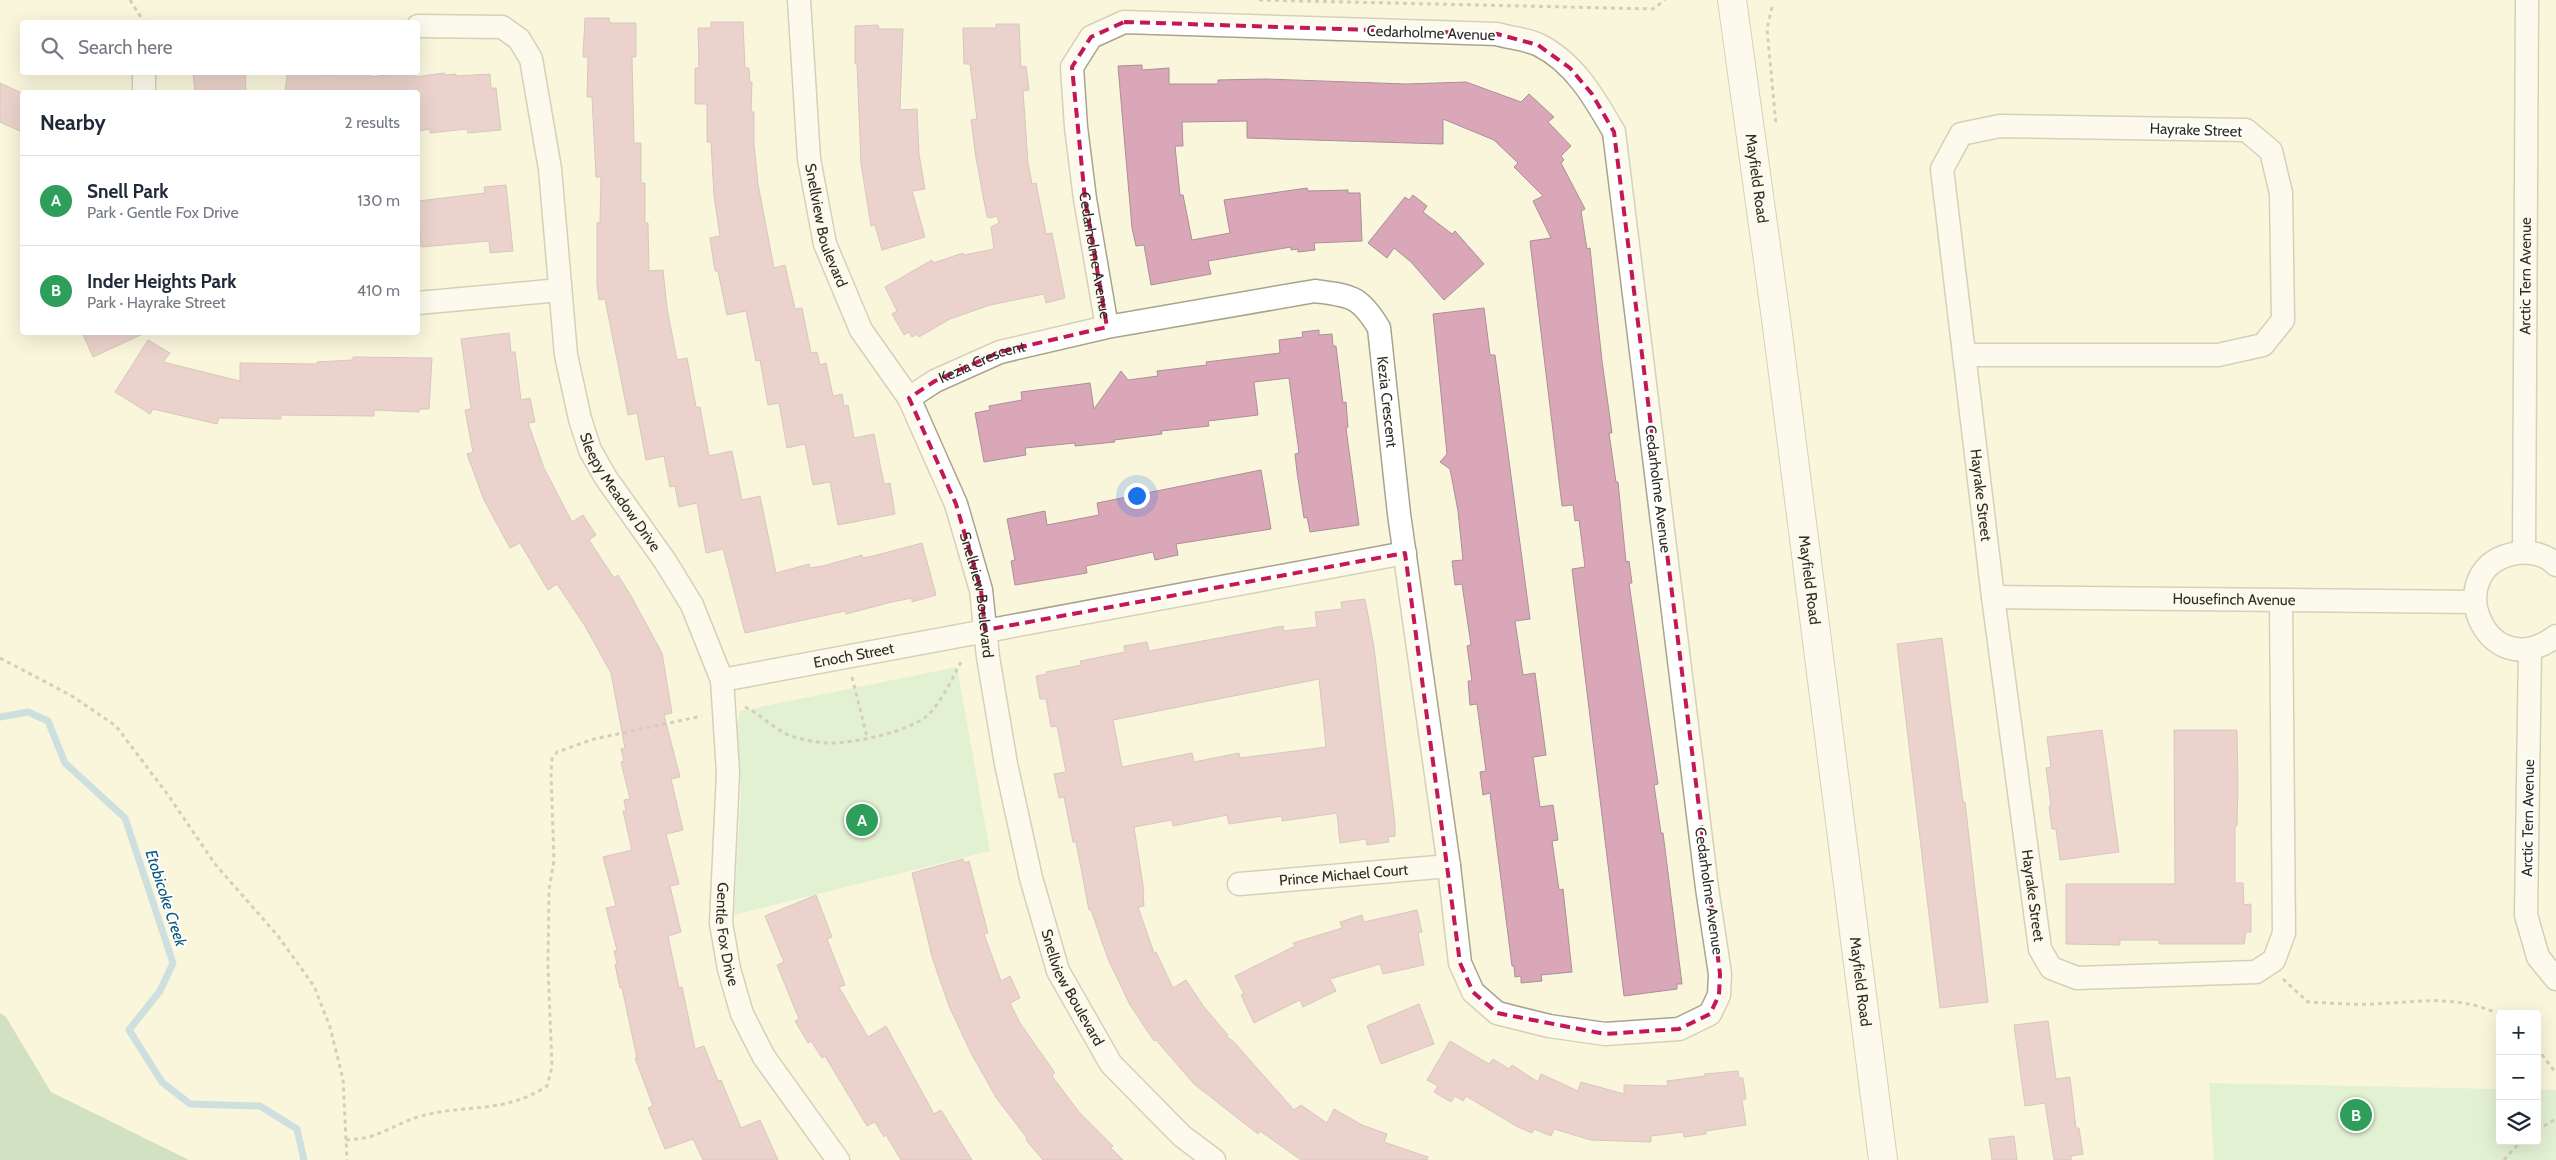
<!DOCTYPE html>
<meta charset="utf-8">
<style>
:root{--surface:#fff;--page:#f6f6f7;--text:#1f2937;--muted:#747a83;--line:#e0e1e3;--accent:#db2777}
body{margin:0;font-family:Cabin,sans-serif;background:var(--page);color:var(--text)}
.controls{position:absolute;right:15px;bottom:15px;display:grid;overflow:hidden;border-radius:5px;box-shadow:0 5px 20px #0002}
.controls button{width:45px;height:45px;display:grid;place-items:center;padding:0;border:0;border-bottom:1px solid var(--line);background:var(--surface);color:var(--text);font:25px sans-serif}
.you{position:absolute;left:1136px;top:495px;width:18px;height:18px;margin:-12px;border:4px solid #fff;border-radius:50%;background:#1a73e8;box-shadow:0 0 0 8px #1a73e833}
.badge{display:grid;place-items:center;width:32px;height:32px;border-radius:50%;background:var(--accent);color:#fff;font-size:16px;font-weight:700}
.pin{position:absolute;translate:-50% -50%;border:2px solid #fff;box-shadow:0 1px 5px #0006}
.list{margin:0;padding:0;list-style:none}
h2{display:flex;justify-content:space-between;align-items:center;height:65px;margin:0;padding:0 20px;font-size:21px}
h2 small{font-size:16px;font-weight:400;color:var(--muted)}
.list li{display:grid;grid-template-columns:32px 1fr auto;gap:15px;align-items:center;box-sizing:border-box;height:90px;padding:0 20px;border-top:1px solid var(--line)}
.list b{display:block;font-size:19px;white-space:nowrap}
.list p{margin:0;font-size:16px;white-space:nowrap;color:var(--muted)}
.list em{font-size:16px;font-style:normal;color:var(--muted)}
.icon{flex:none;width:28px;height:28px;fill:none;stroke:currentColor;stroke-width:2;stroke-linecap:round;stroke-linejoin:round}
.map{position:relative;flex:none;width:2556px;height:1160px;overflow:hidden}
.search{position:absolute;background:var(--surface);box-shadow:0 5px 20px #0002;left:20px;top:20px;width:400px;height:55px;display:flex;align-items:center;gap:12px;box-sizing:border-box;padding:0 18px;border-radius:5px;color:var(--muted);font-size:19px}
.panel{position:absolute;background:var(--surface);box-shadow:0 5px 20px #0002;left:20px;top:90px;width:400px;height:245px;border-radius:5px}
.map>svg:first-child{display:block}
</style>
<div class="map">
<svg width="2556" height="1160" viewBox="0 0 2556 1160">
<rect width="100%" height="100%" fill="#faf6dc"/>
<!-- green -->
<g fill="#c8ebc7">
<path d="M957,667L990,851L734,915L741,789L737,725L740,711Z"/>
<path d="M2209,1083L2500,1089V1141H2537V1089L2556,1090V1160H2214Z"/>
</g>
<!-- forest -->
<path fill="#a4c7a4" d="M0,1013L6,1017L51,1092L189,1160H0Z"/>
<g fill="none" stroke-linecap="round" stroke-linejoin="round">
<!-- stream -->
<path stroke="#97c4e0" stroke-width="7" d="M0,717L28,712L48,721L65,763L125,818L173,963L160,991L129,1030L162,1082L190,1104L260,1106L297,1129L304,1160"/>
</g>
<!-- building -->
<g fill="#d9a7b8" stroke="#aa9098" fill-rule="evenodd">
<path d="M585,18H609L610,23H636V57H632L634,143H641V183H645V223H648L649,271L663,270L667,308L677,360L687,358L696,407H700L709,456L732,451L742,500L760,496L776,573L809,564L810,568L823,566L862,555L863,558L873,556L922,543L936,595L912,602V598L892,602L846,614L845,611L745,633L723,549L706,553L697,503L679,507L675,486L670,487L664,456L646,460L637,413L628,415L605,299L599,300L597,284V223H600L601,177H596L592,97H587L588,57H583Z"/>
<path d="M711,22H743L745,68H749L750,82H752L751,112H754V144L758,184L774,268L785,265L795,309L802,308L811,353L817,352L820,365L826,363L833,396L842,394L844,406L848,405L854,438L874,434L884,484L890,483L895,514L838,525L830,482L813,485L805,444L787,448L779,403L768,405L760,360L756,361L746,311L727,315L718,271H715L710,238L720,236L714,196L711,142H707V104H695V68H699L698,28H711Z"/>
<path d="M996,24H1019L1021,67L1026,66L1029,90L1023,91L1028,163L1032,184L1036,183L1046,234L1052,233L1065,298L1046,303L1044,294L990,305L950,319L919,337L917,334L912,337L909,332L904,335L892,314L897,311L885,287L932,260L933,263L963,253L964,255L994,249L991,227L999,223L997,216L990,218L987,217L976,158L971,120L977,119L970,64H964L963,28H996Z"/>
<path d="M878,25L879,29H903L900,110L917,109L919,154L925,189L912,191L925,237L882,250L875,225L871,226L861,164L857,64H855V26Z"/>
<path d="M1142,65V70L1169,68V84H1218V80L1266,79L1406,84L1466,82L1521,102L1529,94L1554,117L1548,122L1571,146L1561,156L1564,160L1561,163L1585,209L1581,211L1587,249L1590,248L1602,361L1612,433H1609L1616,482H1618L1626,562L1629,561L1632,583H1629L1658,784L1654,785L1661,833H1663L1682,984H1677V989L1624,996L1572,569L1585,567L1579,520L1575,521L1573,505L1562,506L1530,241L1551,238L1533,201L1543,196L1514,167L1518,163L1494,140L1443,119V144L1247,138V121L1182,122L1183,146H1175L1180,195H1183L1192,240L1230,233L1224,200L1307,188L1308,191L1348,190V193H1360L1362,241L1314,243L1315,250L1298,252V249L1291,250V247L1208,261L1211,274L1151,285L1144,245L1136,246L1132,228L1118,66Z"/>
<path d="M193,72H245L246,92H195Z"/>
<path d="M308,72V75L320,73L321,76L371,72L372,77L404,72H414L415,77L444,73L445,75L456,74V76L490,74L491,88H496L501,130L468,133L467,129L430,133V129L418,131V92H285L287,75Z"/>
<path d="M0,83L22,93V132L0,122Z"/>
<path d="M506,185L513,251L490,253L489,241L421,247L418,201L485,193L484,187Z"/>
<path d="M1413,195L1427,206L1423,212L1452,234L1455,231L1484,264L1444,300L1411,262L1394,248L1387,258L1368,243L1405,197L1409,200Z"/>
<path d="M1484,308L1490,355H1495L1530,619L1515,621L1523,675L1535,673L1546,755L1533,757L1540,807L1553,805L1558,840L1552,841L1559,890L1563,889L1572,972L1541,975L1542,981L1521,983V976L1515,977L1514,966H1512L1490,793L1483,795L1480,772L1486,771L1477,704L1470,705L1468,681H1472L1467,646L1471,645L1462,584L1455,585L1452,561L1463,560L1458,511L1450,469L1440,462L1447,454L1433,314Z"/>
<path d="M1319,330V335L1332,334L1333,346H1336L1343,403L1346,402L1348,427L1346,428L1359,525L1310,532L1307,517L1304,518L1297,472L1295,454L1299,453L1289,378L1254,382L1258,415L1208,421L1209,426L1161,431L1162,434L1114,440L1115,442L1075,446V443L1025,448L1026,455L984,462L975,413L990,410L989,406L1022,400L1021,392L1090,383L1094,409L1121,371L1128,380L1158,376L1157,371L1207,365L1206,362L1280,353L1279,340L1303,337L1302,332Z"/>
<path d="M82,332H147L93,357Z"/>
<path d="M509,333L511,352H515L521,400L530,398L535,422L528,423L544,468L572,522L583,515L596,535L589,540L614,578L618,575L631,596L662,653L672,713L664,715L680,777L671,779L683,830L666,834L679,884L670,886L681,932L668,936L679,988L682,987L695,1049L704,1046L718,1081L721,1080L741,1128L760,1120L778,1160H703L693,1139L665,1149L648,1108L653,1106L635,1058H637L622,988H620L615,965L617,964L614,951L617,950L606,908L616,906L603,857L632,850L623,811H626L624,800L630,799L621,762L624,761L621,749L625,748L611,673L585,626L557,584L548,590L520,543L510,548L484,500L467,454L473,452L465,410L471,409L461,339Z"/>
<path d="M148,340L170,353L163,362L240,381V363L317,364V362L353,360V357L432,358L429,409H419V412L374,410V416L281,415V419L219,418L217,424L153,409L150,414L115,392Z"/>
<path d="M1261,470L1271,529L1176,544L1178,555L1155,560L1153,552L1086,566L1087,573L1015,585L1011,561L1015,560L1007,519L1045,511L1047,525L1099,515L1097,503Z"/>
<path d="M1365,599L1374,647L1395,824V836L1388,837L1389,842L1367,845L1366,839L1340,843L1337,813L1282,821V816L1229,824L1227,815L1173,826L1172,820L1134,827L1144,892L1143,893L1144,906L1138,907L1154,953L1156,952L1173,988L1186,980L1204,1007L1228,1035L1226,1036L1234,1042L1294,1110L1301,1105L1327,1123L1334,1109L1362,1125L1387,1134L1384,1142L1428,1157L1427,1160H1301L1260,1131L1258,1134L1194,1084L1156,1040L1154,1041L1130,1005L1108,959L1091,910H1089L1076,842H1073L1064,797L1059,798L1054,774L1066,772L1057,726L1051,727L1046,699H1040L1036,676L1047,674L1046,672L1081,665L1080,661L1125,652L1124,646L1147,642L1149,651L1283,626L1284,631L1317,627L1315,612L1342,609L1341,602ZM1319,679L1326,747L1240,758L1239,753L1194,762L1192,753L1122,767L1113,720Z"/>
<path d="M1942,638L1963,802H1965L1988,1002L1940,1008L1897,644Z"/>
<path d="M2102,730L2119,852L2060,860L2056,829H2052L2049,806H2051L2046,768L2051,767L2047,737Z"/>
<path d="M2174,730H2237L2238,786L2237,826H2235V883H2243L2244,905L2251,904V932H2246L2244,944H2159V940H2120V945L2066,944V884H2175Z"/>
<path d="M963,859L964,863L969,861L988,933L984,934L1001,981L1010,976L1020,998L1010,1003L1020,1023L1055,1073L1052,1076L1079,1112L1113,1146L1111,1148L1123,1160H1043L1026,1140L1027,1138L997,1099L971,1053L949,1006L932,957L912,873Z"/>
<path d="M816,895L832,937L827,939L845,985L839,987L868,1037L886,1026L934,1114L941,1110L972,1160H901L886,1135L884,1137L875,1122L867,1126L825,1056L822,1058L811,1041L808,1043L795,1021L799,1019L777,965L784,962L765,916Z"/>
<path d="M1417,910L1422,932L1418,933L1424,965L1383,974L1380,964L1330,979L1336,991L1303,1007L1300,1000L1254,1023L1241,995L1244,994L1235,976L1295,946L1293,943L1342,928L1340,922L1362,915L1364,922Z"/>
<path d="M1419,1004L1434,1044L1381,1064L1367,1026Z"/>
<path d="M2048,1021L2056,1079L2070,1077L2076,1128H2079L2083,1154L2071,1156V1160H2054L2045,1103L2025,1106L2014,1025Z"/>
<path d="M1450,1041L1489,1064L1493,1059L1509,1069L1512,1065L1538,1082L1541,1074L1578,1091L1581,1082L1624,1094V1085L1668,1086L1667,1081L1705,1076L1704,1074L1738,1071L1739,1078H1743L1746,1099L1742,1100L1746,1125L1706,1131V1134L1684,1137L1683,1132L1651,1136V1142L1591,1140L1554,1129L1551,1136L1534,1129L1532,1133L1516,1126L1466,1096L1463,1101L1455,1096L1451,1102L1434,1092L1438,1086L1427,1080Z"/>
<path d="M2014,1136L2017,1160H1992L1989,1139Z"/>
</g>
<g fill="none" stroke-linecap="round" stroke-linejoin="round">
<!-- street casing -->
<g stroke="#a9a48d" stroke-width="25">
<g id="street">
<path id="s1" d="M799,0L809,159L825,244L861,330L909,398L956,504L981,590L988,657L1006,764L1031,878L1058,971L1111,1064L1182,1136L1214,1160"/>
<path id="s2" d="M418,26L502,27L519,39L531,59L550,169L566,355L580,419L590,450L606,478L665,561L692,605L722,680L728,773L721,923L729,969L742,1014L764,1057L838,1160"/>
<path d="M144,72V92"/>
<path d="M418,303L560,290"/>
<path id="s3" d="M1965,355H2218L2263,345L2283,320L2281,193L2271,151L2246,130L2000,126L1961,134L1942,169L1993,597L2040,949L2051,968L2077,978L2256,972L2274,960L2284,933L2281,600"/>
<path id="s4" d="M909,398L935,381L1000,352L1107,327L1315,291C1351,296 1359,295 1379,328L1399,514L1449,866L1460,963L1473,992L1497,1013L1549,1026L1605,1034L1679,1029L1710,1014L1719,995L1720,974L1707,888L1614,132C1595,99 1575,63 1539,45C1527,39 1510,38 1497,34L1124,22L1091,37L1072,67L1076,127L1085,199L1107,327"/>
<path id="s5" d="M2524,552L2527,0"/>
<path d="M2556,565C2547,555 2531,551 2518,553C2436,565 2485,690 2556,636"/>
<path id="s6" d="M1993,597L2474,602"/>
<path d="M2530,649L2526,915L2538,957L2556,979"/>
<path id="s7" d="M722,680L1405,553"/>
<path id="s8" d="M1239,884L1449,866"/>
</g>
</g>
<!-- secondary casing -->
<g stroke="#a9a48d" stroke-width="30">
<g id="secondary">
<path id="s9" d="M1732,0L1777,326L1883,1160"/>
</g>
</g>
<!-- path -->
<g stroke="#a4a08e" stroke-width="3" stroke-dasharray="4 4" stroke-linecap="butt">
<path d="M130,0L144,22"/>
<path d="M1259,0L1653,9L1665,0"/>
<path d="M1772,7L1767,29L1776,125"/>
<path d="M0,658L72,696L116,726L168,795L215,864L278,936L314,986L330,1027L343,1079L347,1160"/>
<path d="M852,677L867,737"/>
<path d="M745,707C762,715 775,731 794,737C806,740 819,743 831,743C856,743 912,731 929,714C943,699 952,679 961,662"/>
<path d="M2283,979L2308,1002C2330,1003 2352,1005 2374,1004C2417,1002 2460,994 2500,1015"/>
<path d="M2537,1048L2556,1073"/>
<path d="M2537,1130L2556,1119"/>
<path d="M346,1140C353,1139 361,1139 369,1137C386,1132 401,1122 418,1117C464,1103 503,1115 547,1086L552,1067L548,966L549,890L554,860L551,774L552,759L557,752L594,739L702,716"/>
<path d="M2504,1160L2521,1141"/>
</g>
<!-- street -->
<use href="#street" stroke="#fff" stroke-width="22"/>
<!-- secondary -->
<use href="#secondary" stroke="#fff" stroke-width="28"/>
</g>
<!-- marked area -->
<path d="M0 0H2556V1160H0ZM1124,22L1497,34L1538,45L1570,68L1592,94L1614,132L1720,974L1719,995L1710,1014L1679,1029L1605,1034L1497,1013L1473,992L1460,963L1405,553L985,630L981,590L956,504L909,398L935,381L1000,352L1107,327L1085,199L1072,67L1091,37Z" fill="#faf6dc" fill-opacity=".55" fill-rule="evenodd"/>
<path fill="none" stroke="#c2185b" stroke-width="4" stroke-dasharray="10 6" stroke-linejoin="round" d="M1124,22L1497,34L1538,45L1570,68L1592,94L1614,132L1720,974L1719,995L1710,1014L1679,1029L1605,1034L1497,1013L1473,992L1460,963L1405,553L985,630L981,590L956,504L909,398L935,381L1000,352L1107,327L1085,199L1072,67L1091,37Z"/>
<g text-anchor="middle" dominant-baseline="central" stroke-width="4" stroke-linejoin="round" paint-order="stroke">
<!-- street labels -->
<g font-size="15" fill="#2e2c23" stroke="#fff">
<text transform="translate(1431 33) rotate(2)">Cedarholme Avenue</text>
<text transform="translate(2196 130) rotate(2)">Hayrake Street</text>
<text stroke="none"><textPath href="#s9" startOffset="180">Mayfield Road</textPath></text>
<text stroke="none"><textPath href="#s1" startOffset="228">Snellview Boulevard</textPath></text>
<text stroke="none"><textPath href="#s4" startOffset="3110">Cedarholme Avenue</textPath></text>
<text stroke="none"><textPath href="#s5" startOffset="276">Arctic Tern Avenue</textPath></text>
<text stroke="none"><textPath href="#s4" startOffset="82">Kezia Crescent</textPath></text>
<text stroke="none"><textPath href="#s4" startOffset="576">Kezia Crescent</textPath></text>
<text transform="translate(1658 489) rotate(83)">Cedarholme Avenue</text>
<text stroke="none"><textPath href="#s2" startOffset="576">Sleepy Meadow Drive</textPath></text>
<text stroke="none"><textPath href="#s3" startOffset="1188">Hayrake Street</textPath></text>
<text stroke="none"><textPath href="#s9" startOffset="585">Mayfield Road</textPath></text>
<text stroke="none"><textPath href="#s1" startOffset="632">Snellview Boulevard</textPath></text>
<text stroke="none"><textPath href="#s6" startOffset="241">Housefinch Avenue</textPath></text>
<text stroke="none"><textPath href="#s7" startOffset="134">Enoch Street</textPath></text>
<text transform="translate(2528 818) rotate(-89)">Arctic Tern Avenue</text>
<text stroke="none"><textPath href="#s8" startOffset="105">Prince Michael Court</textPath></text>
<text transform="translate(1709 891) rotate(82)">Cedarholme Avenue</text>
<text stroke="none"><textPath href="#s3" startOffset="1592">Hayrake Street</textPath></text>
<text stroke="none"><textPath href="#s2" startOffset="1046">Gentle Fox Drive</textPath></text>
<text stroke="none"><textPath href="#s9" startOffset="990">Mayfield Road</textPath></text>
<text stroke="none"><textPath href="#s1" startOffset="1038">Snellview Boulevard</textPath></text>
</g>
<!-- water labels -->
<g font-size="16" font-style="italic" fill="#04587d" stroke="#fff">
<text transform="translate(166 898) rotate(72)">Etobicoke Creek</text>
</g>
</g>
</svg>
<div class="controls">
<button>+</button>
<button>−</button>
<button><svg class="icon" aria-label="layers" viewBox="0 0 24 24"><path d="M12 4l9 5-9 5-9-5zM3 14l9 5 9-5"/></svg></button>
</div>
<div class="you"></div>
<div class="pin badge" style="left:862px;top:820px;background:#2e9e5b">A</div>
<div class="pin badge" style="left:2356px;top:1115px;background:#2e9e5b">B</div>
<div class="search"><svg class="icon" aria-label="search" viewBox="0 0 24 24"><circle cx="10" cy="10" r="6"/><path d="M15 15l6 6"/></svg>Search here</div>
<section class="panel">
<h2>Nearby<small>2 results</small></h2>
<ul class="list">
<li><span class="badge" style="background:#2e9e5b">A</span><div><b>Snell Park</b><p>Park · Gentle Fox Drive</p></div><em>130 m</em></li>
<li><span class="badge" style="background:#2e9e5b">B</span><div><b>Inder Heights Park</b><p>Park · Hayrake Street</p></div><em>410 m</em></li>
</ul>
</section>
</div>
